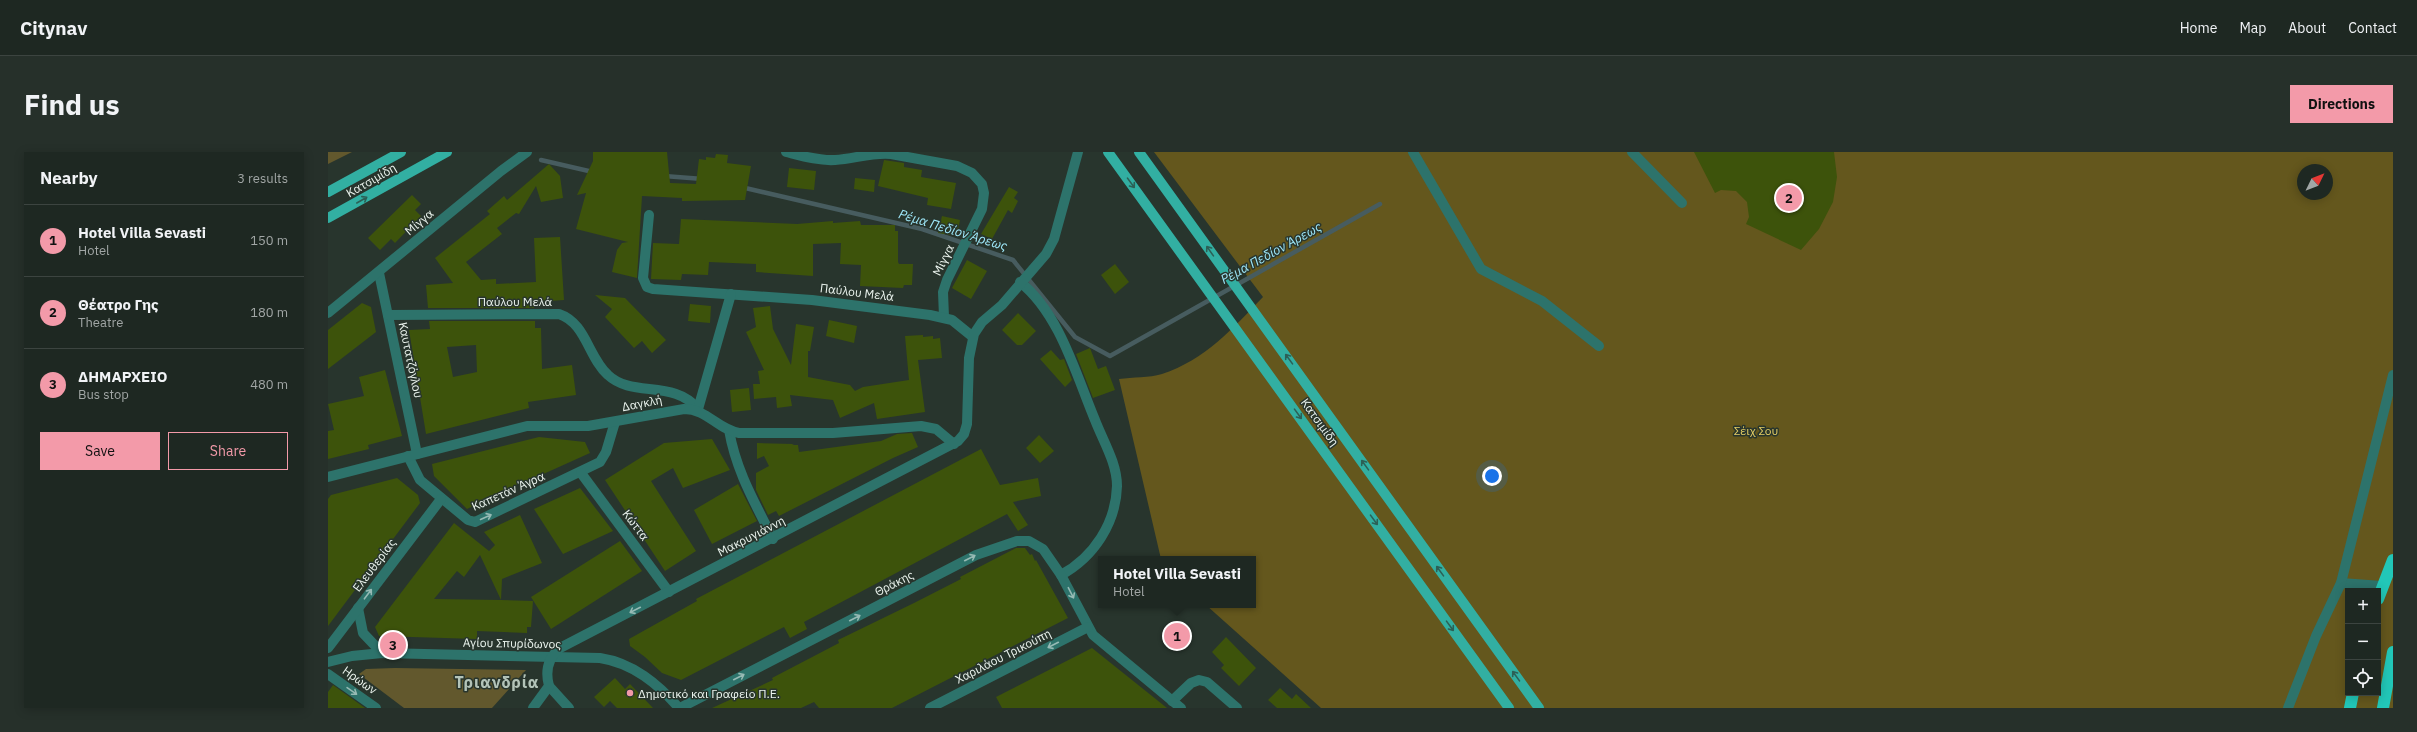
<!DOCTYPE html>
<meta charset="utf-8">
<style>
:root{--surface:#1e2822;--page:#26302a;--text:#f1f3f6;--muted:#a1a6a5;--line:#3c4440;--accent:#f39aa9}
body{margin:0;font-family:"IBM Plex Sans",sans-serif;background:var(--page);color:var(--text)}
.controls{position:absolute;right:12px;bottom:12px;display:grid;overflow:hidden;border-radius:0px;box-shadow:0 2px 10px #0003}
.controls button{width:36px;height:36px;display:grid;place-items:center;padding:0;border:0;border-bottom:1px solid var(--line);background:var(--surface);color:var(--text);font:20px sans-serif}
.compass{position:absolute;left:1969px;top:12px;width:36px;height:36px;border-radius:50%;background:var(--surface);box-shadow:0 2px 10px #0003;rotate:47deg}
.you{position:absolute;left:1164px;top:324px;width:14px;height:14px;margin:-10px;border:3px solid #fff;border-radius:50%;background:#1a73e8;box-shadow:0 0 0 6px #1a73e833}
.badge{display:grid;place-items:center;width:26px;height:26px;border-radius:50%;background:var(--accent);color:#111;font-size:13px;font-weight:700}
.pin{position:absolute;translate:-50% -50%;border:2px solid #fff;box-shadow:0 1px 4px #0006}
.popup{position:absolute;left:770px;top:404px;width:158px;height:52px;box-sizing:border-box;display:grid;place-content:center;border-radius:0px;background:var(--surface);filter:drop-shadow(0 1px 3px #0005);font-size:13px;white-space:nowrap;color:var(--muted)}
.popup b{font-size:15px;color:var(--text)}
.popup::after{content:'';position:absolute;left:50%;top:100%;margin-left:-8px;border:8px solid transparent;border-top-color:var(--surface)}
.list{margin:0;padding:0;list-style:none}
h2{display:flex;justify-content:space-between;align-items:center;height:52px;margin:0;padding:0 16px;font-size:17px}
h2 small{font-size:13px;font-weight:400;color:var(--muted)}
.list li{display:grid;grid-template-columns:26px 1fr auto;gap:12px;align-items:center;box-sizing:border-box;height:72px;padding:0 16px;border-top:1px solid var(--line)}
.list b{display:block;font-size:15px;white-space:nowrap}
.list p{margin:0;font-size:13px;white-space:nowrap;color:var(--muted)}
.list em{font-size:13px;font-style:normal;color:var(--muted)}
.actions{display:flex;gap:8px;padding:12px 16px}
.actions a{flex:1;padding:9px 0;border:1px solid var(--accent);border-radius:0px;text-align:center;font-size:14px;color:var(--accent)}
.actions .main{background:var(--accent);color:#111}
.icon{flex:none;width:22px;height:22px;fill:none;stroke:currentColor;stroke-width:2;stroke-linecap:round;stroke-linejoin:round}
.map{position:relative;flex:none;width:2065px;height:556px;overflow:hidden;border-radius:0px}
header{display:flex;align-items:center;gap:24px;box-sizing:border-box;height:56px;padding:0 20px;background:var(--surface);border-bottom:1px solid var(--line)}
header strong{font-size:19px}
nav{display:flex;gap:22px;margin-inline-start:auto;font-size:14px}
.intro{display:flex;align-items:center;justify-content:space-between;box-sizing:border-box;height:96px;padding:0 24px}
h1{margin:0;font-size:28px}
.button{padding:10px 18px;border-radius:0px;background:var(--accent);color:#111;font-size:14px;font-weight:700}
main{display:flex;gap:24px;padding:0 24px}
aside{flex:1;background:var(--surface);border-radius:0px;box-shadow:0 2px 10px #0003}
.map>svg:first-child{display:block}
</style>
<header>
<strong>Citynav</strong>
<nav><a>Home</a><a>Map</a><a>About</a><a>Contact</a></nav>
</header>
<div class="intro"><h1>Find us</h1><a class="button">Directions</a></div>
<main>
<aside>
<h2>Nearby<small>3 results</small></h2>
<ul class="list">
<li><span class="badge">1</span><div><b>Hotel Villa Sevasti</b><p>Hotel</p></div><em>150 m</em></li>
<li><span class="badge">2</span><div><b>Θέατρο Γης</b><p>Theatre</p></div><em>180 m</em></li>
<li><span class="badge">3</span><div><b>ΔΗΜΑΡΧΕΙΟ</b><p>Bus stop</p></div><em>480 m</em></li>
</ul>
<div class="actions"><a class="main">Save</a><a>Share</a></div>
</aside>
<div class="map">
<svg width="2065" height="556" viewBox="0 0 2065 556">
<rect width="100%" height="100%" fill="#28352d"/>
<!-- green -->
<g fill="#62582d">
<path d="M0,0H24L0,12Z"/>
<path d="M67,516L198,518L164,556H76L31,522L38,517Z"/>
</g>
<!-- forest -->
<path fill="#64571d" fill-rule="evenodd" d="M826,0H2065V556H993L878,453H925V407H833L791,227C805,225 821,226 834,222C877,208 905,176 935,145ZM1975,18H1999V42H1975ZM2020,439H2050V541H2020Z"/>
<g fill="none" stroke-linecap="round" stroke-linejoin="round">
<!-- stream -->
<g stroke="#475c5f" stroke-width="4.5">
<path d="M213,8L265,20"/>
<path d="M336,24L375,27"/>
<path d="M413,35L594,77L685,108L747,185L782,204L1052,52"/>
</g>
</g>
<!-- building -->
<g fill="#3d530b" fill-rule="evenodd">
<path d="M265,0H339L342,31L368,32L371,7L378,8V5L387,6L388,2L400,3L399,11L423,14L417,48L354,49V46L314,44L309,126L284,120L289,98L294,91L300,90L248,77L258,41L249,43L265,9Z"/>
<path d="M1366,0H1506L1509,25L1505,50L1491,77L1473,98L1418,72L1421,65L1419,50L1408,39L1393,38L1387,41Z"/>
<path d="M556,8L576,11V15L594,18L593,25L628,31L623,57L599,53L600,46L550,34Z"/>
<path d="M221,12L232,24L235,46L213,50L208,34L191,62L188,61L169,76L174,82L138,110L153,128L168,127V132L208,130L206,86L232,85L236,148L206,150V156H100L98,133L125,131L107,106L162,62L159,59L176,44L179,48Z"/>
<path d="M461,16L488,19L486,38L459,35Z"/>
<path d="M527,26L547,28L546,40L526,37Z"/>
<path d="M681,35L690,40L686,46L690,49L684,61L680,58L664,87L653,82Z"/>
<path d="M84,43L93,52L87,58L93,64L67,91L63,87L52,98L40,86Z"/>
<path d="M614,64L632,68L629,84L610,81Z"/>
<path d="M353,67L469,72L505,69V71L532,69L533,73H567V79H570V110L571,112H585L584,133H576L575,136L532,134L533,113L512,112L513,91L485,92V124L428,120V112L381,110L380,123L354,122L353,128L323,127L325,91L351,92Z"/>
<path d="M639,108L659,119L643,147L624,136Z"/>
<path d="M787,112L801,130L787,142L773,123Z"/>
<path d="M267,143L297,146L338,188L324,201L314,189L306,196L277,165L284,157Z"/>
<path d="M34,151L43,155L48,180L0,217V178Z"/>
<path d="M362,152L383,154L382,171L360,169Z"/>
<path d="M442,154L445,177L463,213L468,172L486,175L482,199H480V225L522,233L527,239L535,235L581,228L577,184L595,183V185L605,184V187L612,186L614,206L590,208L597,260L549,267L546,251L512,266L505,248L462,243L464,254L449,256L448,245L426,247L425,232H432L430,219L436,218L418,180L428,175L425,156Z"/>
<path d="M690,161L708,179L694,193H689L674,178Z"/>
<path d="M501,168L529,174L526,191L498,184Z"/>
<path d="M101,169H207V176H213L214,217L244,213L248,243L200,250L201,256L98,282L81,178L102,177ZM148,193L149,220L125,225L119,195Z"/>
<path d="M762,196L770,217L778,214L787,238L765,246L748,202Z"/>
<path d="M723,198L732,208L736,207L744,228L737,235L712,207Z"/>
<path d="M57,218L74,284L40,293L41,297L0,307V279L6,278L0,252L36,244L31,225Z"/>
<path d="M421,236L423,258L404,260L402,238Z"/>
<path d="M584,281L590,295L565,306L451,364L448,359L440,363L428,338V321L441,314L436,304L429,307V291L466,292L464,293H470L471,300L553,289L569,282Z"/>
<path d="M711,283L726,299L712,311L698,296Z"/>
<path d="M211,285L257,290L262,301L191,333L190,332L139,357L106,324L104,312Z"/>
<path d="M384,287L402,318L355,336L345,316L323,329L368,399L337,419L277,328L336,291Z"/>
<path d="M653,297L672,333L710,326L713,344L685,350L700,373L690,379L679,362L476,470L479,477L462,486L456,475L353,528L334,521L317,505L302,494L301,487L369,449L368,447Z"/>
<path d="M69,326L90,343L92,351L0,474V347L3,343Z"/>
<path d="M410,332L429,369L384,392L366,358Z"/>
<path d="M252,336L285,379L235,402L206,357Z"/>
<path d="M192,363L214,411L174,427L173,448L205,449L203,475H199V481L149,479V487L51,484L47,475L126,371L161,399L167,393L156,380ZM152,403L173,448L106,447L129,419L136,425Z"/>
<path d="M292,389L314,419L223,477L203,445Z"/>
<path d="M688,396H697L702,403L704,402L707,409L708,408L740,466L564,556H491L486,550L473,556H384L445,528L444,526L511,491L510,488L586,451L633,427L632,425Z"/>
<path d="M898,485L928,516L911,534L893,516L896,513L884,500Z"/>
<path d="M764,496L839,556H674L668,545Z"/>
<path d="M287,526L297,537L302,532L325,556H289L282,549L276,555L266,545Z"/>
<path d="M5,533L37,556H0V540Z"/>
<path d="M952,536L964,547L968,542L983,556H949L940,548Z"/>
</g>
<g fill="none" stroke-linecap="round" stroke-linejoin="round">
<!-- minor -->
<g stroke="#2d736b" stroke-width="10">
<path d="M458,0C474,4 491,9 507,8C526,7 544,0 563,2L629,14L644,21L654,32L656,41L654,57L619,128L615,140L616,165"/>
<path d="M1085,0L1153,117L1214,149L1271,194"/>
<path d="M1304,0L1354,51"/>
<path d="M321,63L315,126L319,135L325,137L484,148L602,163L624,168L645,185"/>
<path d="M51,121L89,302"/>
<path d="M692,130C732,162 748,223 767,268C775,289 789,311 789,334C788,371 766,405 733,423"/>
<path d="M0,161L173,19L199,0"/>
<path d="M60,163L231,162C258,171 260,205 280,223C304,246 346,227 370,257"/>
<path d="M370,257L403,142"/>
<path d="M401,278C408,319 427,351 445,387"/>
<path d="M80,304L92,328L140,368L147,370L272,310L278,300L287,270"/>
<path d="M253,321L341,440"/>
<path d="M0,325L199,274H260L356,257C379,257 389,277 411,281H505L593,274L608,277L626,292"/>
<path d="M2013,431L2054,434"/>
<path d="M30,456L35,481L54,501"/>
<path d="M0,496L113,347"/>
<path d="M0,510L24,504L54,501L272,506C305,511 330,532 351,556"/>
<path d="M0,522L48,556"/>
<path d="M221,534L241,556"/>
<path d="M844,549L863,531L871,528L879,530L909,556"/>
<path d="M205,556L221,534C217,519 220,506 232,496L630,289L636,282L639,272L641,206L646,182L654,170L674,153L718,102L726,87L750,0"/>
<path d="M352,556L648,403L689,389H701L715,397L733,423L765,483L853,556"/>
<path d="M602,556L760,475"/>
<path d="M1960,556L1988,484L2013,431L2065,223"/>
</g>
<!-- major -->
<g stroke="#32afa2" stroke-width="10">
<path d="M780,0L1181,556"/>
<path d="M811,0L1211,556"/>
<path d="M0,40L73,0"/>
<path d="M0,66L119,0"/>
</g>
<!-- highway -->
<g stroke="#22c7b8" stroke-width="12">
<path d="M2050,447L2065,408"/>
<path d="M2022,556L2025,541"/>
<path d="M2055,556L2065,500"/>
</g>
</g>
<!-- one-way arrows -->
<defs><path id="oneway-shaft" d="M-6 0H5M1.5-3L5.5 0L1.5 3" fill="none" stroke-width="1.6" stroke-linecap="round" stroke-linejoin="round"/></defs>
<g stroke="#2c6056">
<use href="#oneway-shaft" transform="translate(803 31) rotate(54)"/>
<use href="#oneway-shaft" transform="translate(34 48) rotate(-30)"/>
<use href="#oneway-shaft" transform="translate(882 99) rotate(-125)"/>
<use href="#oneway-shaft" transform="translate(961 207) rotate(-126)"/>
<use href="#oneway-shaft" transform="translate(970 262) rotate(54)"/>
<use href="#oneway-shaft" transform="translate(1037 313) rotate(-126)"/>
<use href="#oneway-shaft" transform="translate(1046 368) rotate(54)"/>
<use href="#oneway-shaft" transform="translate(1112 419) rotate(-126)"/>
<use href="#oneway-shaft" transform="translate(1122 474) rotate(54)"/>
<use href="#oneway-shaft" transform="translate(1188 524) rotate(-126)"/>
</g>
<g stroke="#96bab4">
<use href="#oneway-shaft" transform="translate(158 365) rotate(-24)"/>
<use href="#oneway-shaft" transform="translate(642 406) rotate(-27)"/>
<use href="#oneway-shaft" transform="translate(743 441) rotate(63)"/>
<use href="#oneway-shaft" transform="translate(40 442) rotate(-53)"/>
<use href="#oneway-shaft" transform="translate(307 458) rotate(153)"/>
<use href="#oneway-shaft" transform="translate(527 466) rotate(-27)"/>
<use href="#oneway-shaft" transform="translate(725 493) rotate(153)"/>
<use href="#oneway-shaft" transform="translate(411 525) rotate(-27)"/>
<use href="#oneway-shaft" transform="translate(24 539) rotate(35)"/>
</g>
<!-- markers -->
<circle fill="#f39aa9" stroke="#28352d" stroke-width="1.5" cx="302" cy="541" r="4"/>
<g text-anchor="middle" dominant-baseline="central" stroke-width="3" stroke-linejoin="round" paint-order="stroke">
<!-- street labels -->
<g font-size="12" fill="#ecf5ef" stroke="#28352d">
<text transform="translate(43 28) rotate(-30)">Κατσιμίδη</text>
<text transform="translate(91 70) rotate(-40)">Μίγγα</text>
<text transform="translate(615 108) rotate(-64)">Μίγγα</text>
<text transform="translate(529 140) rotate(7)">Παύλου Μελά</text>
<text x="187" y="149">Παύλου Μελά</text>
<text transform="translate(83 208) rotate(78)">Καυτατζόγλου</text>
<text transform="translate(314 251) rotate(-11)">Δαγκλή</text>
<text transform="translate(992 270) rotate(54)">Κατσιμίδη</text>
<text transform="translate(180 339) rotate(-24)">Καπετάν Άγρα</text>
<text transform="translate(308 373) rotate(53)">Κώττα</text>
<text transform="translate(423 384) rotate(-27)">Μακρυγιάννη</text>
<text transform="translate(46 413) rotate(-53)">Ελευθερίας</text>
<text transform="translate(566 431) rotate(-27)">Θράκης</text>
<text transform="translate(184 491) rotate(1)">Αγίου Σπυρίδωνος</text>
<text transform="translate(675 504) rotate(-27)">Χαριλάου Τρικούπη</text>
<text transform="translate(32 528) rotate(35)">Ηρώων</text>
</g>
<!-- park labels -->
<g font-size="12" fill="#e4cd63" stroke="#28352d">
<text x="1428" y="278">Σέιχ Σου</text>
</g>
<!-- poi labels -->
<g font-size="12" fill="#ecf5ef" stroke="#28352d" text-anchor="start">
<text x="310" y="541">Δημοτικό και Γραφείο Π.Ε.</text>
</g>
<!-- water labels -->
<g font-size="13" font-style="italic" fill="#9fe9fb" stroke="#28352d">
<text transform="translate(625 78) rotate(17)">Ρέμα Πεδίον Άρεως</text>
<text transform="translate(943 101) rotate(-29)">Ρέμα Πεδίον Άρεως</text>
</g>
<!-- district labels -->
<g font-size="16" font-weight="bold" letter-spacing="1" fill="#b3c3b8" stroke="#28352d">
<text x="169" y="530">Τριανδρία</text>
</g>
</g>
</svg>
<div class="controls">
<button>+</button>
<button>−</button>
<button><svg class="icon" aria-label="locate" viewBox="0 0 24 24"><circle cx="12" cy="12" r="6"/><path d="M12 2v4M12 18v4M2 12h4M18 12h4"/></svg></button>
</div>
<svg class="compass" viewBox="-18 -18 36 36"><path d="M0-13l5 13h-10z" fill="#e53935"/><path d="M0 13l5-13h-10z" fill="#a1a6a5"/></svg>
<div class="you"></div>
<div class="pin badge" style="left:849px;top:484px">1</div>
<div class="popup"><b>Hotel Villa Sevasti</b>Hotel</div>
<div class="pin badge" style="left:1461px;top:46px">2</div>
<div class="pin badge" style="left:65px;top:493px">3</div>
</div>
</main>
